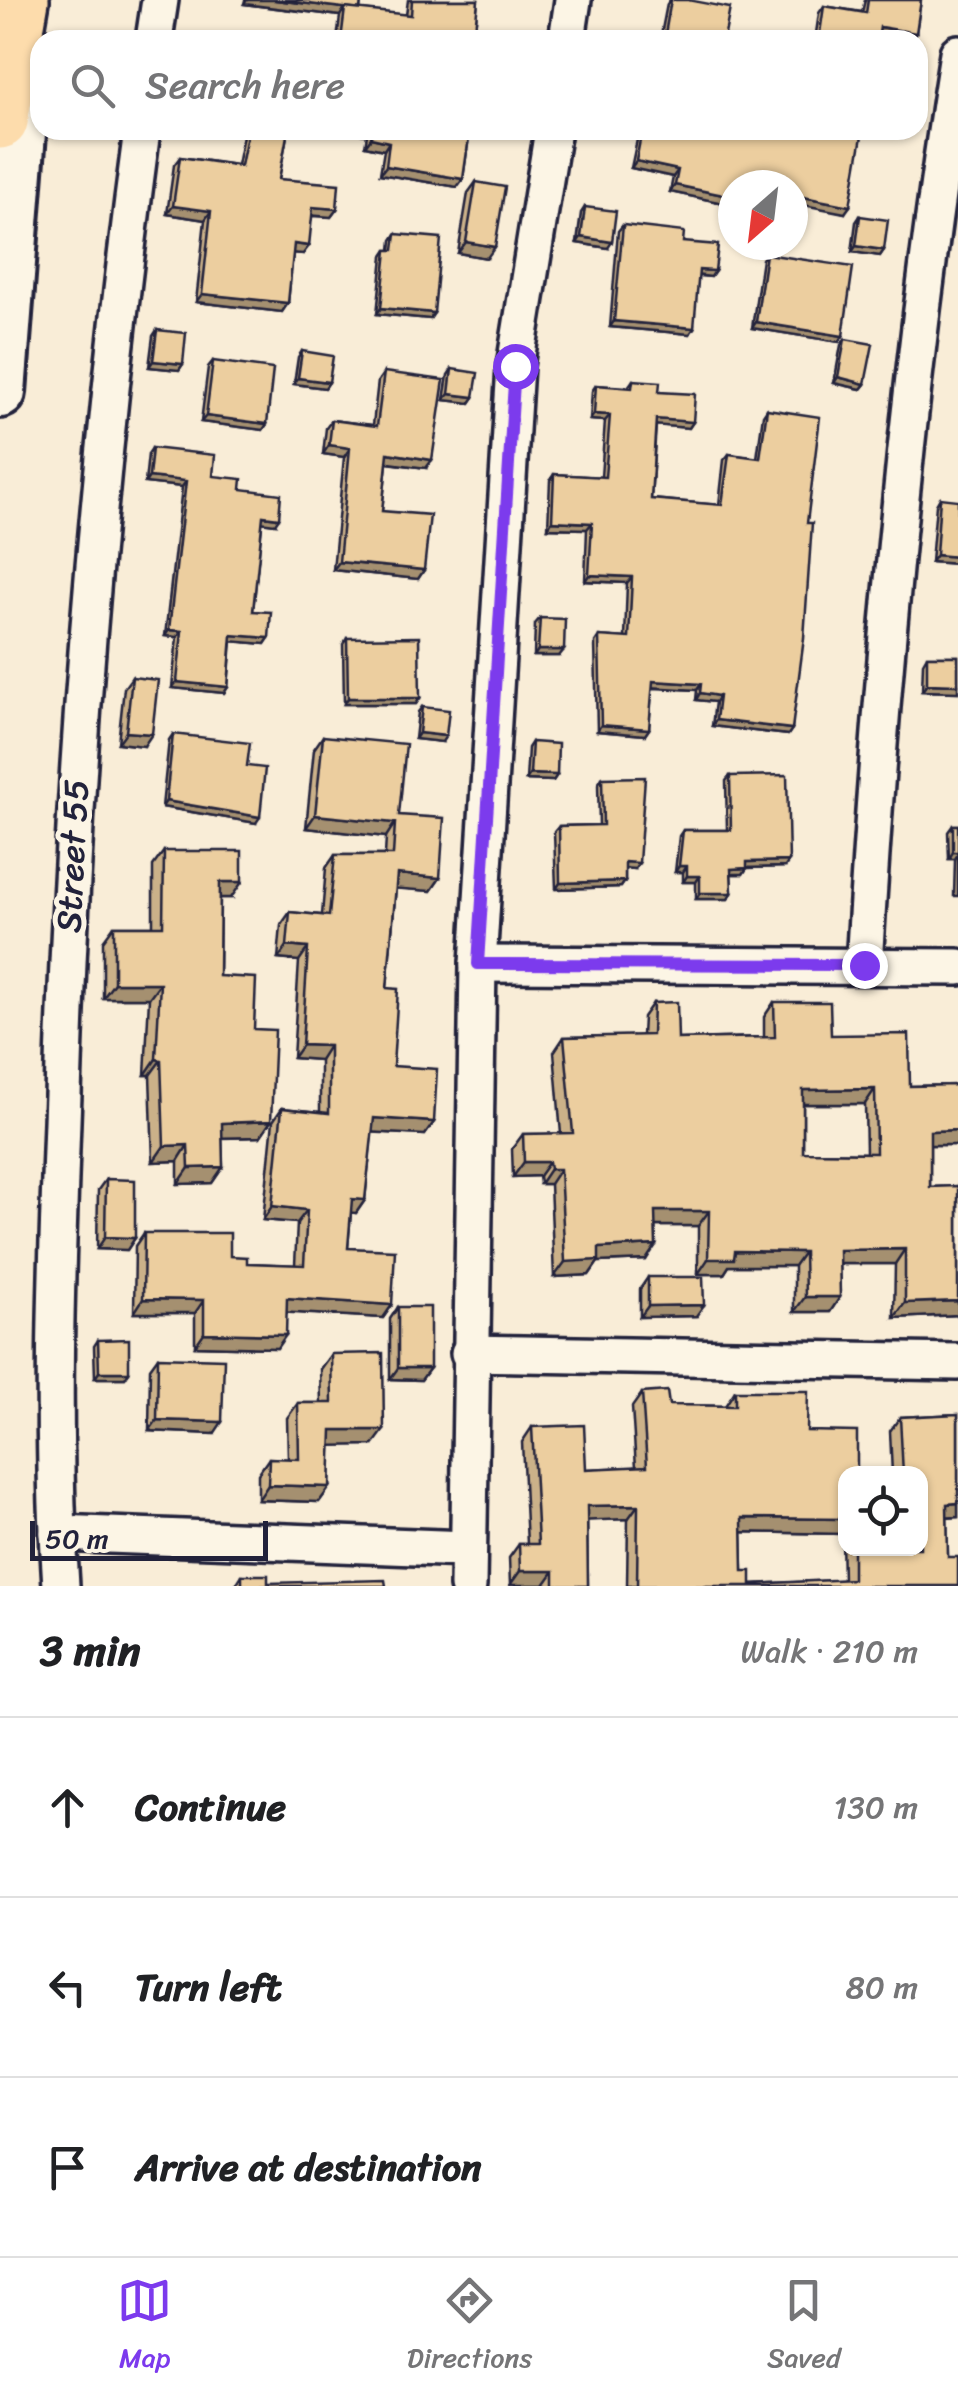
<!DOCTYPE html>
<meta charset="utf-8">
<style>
:root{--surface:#fff;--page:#f6f6f6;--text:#202124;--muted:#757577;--line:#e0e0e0;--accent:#7c3aed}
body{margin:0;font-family:Sriracha,sans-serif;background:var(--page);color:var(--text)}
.controls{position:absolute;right:30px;bottom:30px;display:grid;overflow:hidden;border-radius:20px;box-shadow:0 2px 8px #0004}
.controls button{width:90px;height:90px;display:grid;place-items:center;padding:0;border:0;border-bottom:2px solid var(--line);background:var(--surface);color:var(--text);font:50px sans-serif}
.compass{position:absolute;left:718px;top:170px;width:90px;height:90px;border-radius:50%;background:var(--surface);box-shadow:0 2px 8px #0004;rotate:208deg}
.scale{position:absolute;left:30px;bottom:25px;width:238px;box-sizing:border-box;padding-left:10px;border:5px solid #22223b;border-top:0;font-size:28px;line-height:35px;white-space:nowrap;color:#22223b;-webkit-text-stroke:8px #fcf5e5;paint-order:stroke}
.stop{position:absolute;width:30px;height:30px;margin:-22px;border:8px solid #7c3aed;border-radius:50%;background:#fff}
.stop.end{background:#7c3aed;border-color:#fff;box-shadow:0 2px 10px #0008}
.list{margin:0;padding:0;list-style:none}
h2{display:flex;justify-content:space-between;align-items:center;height:130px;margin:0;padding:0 40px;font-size:42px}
h2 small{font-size:32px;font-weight:400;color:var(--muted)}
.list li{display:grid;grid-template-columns:65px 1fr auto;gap:30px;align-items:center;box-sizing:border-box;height:180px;padding:0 40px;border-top:2px solid var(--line)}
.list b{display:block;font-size:38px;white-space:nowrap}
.list em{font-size:32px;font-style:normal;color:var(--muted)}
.icon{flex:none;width:55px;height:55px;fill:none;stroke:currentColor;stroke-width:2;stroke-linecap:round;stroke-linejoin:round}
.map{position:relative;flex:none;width:958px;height:1586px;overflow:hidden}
.search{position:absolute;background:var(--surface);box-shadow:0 2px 8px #0004;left:30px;right:30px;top:30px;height:110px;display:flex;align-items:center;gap:25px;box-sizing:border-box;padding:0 35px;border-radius:30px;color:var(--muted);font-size:38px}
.sheet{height:670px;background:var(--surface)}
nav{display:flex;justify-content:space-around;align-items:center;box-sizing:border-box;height:140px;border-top:2px solid var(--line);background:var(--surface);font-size:28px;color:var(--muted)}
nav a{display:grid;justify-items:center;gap:5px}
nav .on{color:var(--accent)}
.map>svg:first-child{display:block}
</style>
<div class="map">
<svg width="958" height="1586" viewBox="0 0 958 1586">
<rect width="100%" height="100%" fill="#f9edd7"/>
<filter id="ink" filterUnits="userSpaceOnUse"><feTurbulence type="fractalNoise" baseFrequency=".01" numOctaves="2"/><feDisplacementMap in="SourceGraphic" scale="20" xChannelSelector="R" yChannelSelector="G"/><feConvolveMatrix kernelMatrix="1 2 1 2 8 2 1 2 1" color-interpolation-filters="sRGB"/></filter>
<g filter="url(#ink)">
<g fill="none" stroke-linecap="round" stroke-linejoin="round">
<!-- street casing -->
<g stroke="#22223b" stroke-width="42">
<g id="street">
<path d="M154,40L160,0"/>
<path d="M567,40L573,0"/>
<path d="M478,964L958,967"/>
<path d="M864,965C882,660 910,356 958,53"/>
<path d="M469,1353L958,1362"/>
<path d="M58,1533L467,1549"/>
<path d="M61,1586C50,1422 57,1258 63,1095C73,771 99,451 142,130"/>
<path d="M468,1586L478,964L515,366L553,130"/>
</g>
</g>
<!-- secondary casing -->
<g stroke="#22223b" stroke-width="58">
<path id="secondary" d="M0,392L25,68"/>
</g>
<!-- primary casing -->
<g stroke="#22223b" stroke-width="62">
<path id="primary" d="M0,121L21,0"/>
</g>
<!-- street -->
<use href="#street" stroke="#fcf5e5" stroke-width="35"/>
<!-- secondary -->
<use href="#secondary" stroke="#fcf5e5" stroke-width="50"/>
<!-- primary -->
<use href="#primary" stroke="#fddcac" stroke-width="55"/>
</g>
<!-- wall -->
<g fill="#cbb189" stroke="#22223b" stroke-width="2.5" fill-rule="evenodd">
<path d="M245,0H361L360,10L406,15L408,0H478L474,40H337L340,16L244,4Z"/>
<path d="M670,0H688L724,40H660L667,4Z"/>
<path d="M865,0H921L916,33L911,40L878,35V40H815L819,13L824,6L862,12Z"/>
<path d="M244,130H288L279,179L337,209L331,217L312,216L303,254L293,253L288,303L282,312L196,302L205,220L167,214L174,165L180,157L237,165Z"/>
<path d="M340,130H470L463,179L457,187L380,174L384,150L365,146L367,135Z"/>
<path d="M639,130H863L845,213L733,185V205L670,192L673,177L631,168Z"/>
<path d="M476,182L487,258L458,253L468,193Z"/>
<path d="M585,207L608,248L577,243L581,213Z"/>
<path d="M860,216L884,250L880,256L852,252L856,222Z"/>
<path d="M623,225L683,242L715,271L711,277L698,276L690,334L610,327L618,231Z"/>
<path d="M396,234L434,313L430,319L377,314L383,256L387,250H391L392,240Z"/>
<path d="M766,254L843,336L839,342L752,328L762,259Z"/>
<path d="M157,330L183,364L179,370L149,367L153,336Z"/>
<path d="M845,339L865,384L861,389L834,383L841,345Z"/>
<path d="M302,351L329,382L325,388L294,384L298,357Z"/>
<path d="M213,361L267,424L263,430L201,422L208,367Z"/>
<path d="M452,369L474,397L470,403L444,400L448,375Z"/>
<path d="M384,372L426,468L387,463L382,511L424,570L418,579L333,570L344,457L323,454L326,428L332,420L373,425L378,381Z"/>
<path d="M633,380L659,392L693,422L689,428L656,425L651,499L719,505L724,460L729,454L757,458L763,415L767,409L807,523L792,729L788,735L712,726L715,702L696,700L697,690L652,688L649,729L645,735L597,731L595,642L599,636L625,638L627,583L585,581L587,529L548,528L550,480L554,474L601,477L605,421L590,420L592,391L596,385L628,387Z"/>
<path d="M152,448L241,489L275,524L262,522L253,611L269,638L265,644L232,641L228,687L224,693L172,688L177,637L165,636L182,487L145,483L148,454Z"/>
<path d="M940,498L958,564L931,562L936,505Z"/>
<path d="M540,618L559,656H534L535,624Z"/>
<path d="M347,638L420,698L416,704H344L343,644Z"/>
<path d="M927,656H958V692L922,691L923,663Z"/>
<path d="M132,677L144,746L118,743L124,688Z"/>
<path d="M422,707L442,742L415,739L418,712Z"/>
<path d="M173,734L247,766L256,823L162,807L169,740Z"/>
<path d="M323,736L399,815L440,878L431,891L396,888L387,988L393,1066L434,1122L425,1135L372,1132L365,1200L356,1213L351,1212L348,1248L392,1305L383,1318L286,1312L277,1348L195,1346V1313H134L135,1246L144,1233L230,1256L247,1263L295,1265L297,1223L263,1220L273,1121L282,1108L320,1112V1060L293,1058L299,961L278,959L281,925L290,912L322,915L326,868L335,855H385L386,837L306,828L314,749Z"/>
<path d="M532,742L557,775L553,781L526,780L528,748Z"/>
<path d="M730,776L785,867L747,868L743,874H731L732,893L728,899H696V882H683V872H675L679,836L683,830H727L726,781Z"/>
<path d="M602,778L635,869L625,868V881L621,887L556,889L554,832L559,826L599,825L598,784Z"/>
<path d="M953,825H958V896H954L955,859H949L948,832Z"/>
<path d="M164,851L231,898H220L219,976L254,1029L271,1121L260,1137L222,1138L223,1167L212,1183L178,1184V1161L153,1162L150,1075H145L149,998H103V941L114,926H153V866Z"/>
<path d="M774,1002L831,1035L910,1086L958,1085V1145H930V1187L958,1186V1315L894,1318L895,1264H839L840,1297L830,1312H794V1266H729L724,1274H698V1226H655L646,1260L598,1262L589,1275L554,1277L550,1184H540L539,1176L513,1177L512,1149L523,1134H561L554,1052L564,1037L642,1036L643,1017L653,1003L678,1039L764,1037V1017ZM803,1104H865L866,1153L803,1152Z"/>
<path d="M106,1179L135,1238L127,1250L97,1249L98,1190Z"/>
<path d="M648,1277L696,1316L640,1317V1289Z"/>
<path d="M398,1307L430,1368L421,1380L390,1379V1319Z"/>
<path d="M98,1340L129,1372L125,1378H95L94,1346Z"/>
<path d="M331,1354L373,1445H331L330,1487L319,1502L258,1500V1474L269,1458L288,1459L287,1418L298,1403H321L320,1369Z"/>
<path d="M158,1357L214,1434L149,1431L150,1368Z"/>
<path d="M735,1391L807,1431L846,1474V1548H920V1474H892L890,1431L900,1417L958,1414V1517L947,1518L948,1557L958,1586H627L628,1519L587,1520L588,1586L510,1585L509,1558L519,1544H527L522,1442L532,1427L586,1469L636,1467L632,1407L642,1393L669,1405L725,1406ZM742,1532L845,1534L842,1539L843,1580L751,1584L743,1571Z"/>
<path d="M242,1575L268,1583L386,1586H235Z"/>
</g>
<!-- shaded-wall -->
<g fill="#a5906f" stroke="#22223b" stroke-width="2.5">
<path d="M247,0H275L345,8L340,16L244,4Z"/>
<path d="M880,27L916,33L911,40L875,34Z"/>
<path d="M340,130H370L367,135Z"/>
<path d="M371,138L389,142L384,150L365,146Z"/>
<path d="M636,161L678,170L673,177L631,168Z"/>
<path d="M386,166L463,179L457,187L380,174Z"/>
<path d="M675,185L733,197V205L670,192Z"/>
<path d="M793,195L850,206L845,213L793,203Z"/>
<path d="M173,206L211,211L205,220L167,214Z"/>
<path d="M313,207L337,209L331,217L307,215Z"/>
<path d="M581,237L612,242L608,248L577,243Z"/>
<path d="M466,242L495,247L487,258L458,253Z"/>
<path d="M294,244L309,246L303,254L288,253Z"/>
<path d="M856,246L884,250L880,256L852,252Z"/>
<path d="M699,270L715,271L711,277L695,275Z"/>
<path d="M202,294L288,303L282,312L196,302Z"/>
<path d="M381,308L434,313L430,319L377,314Z"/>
<path d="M614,321L694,328L690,334L610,327Z"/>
<path d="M756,322L843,336L839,342L752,328Z"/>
<path d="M153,361L183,364L179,370L149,367Z"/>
<path d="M838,377L865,384L861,389L834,383Z"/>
<path d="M298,378L329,382L325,388L294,384Z"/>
<path d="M449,394L474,397L470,403L444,400Z"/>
<path d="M594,414L610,415L605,421L590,420Z"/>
<path d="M206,416L267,424L263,430L201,422Z"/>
<path d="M656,419L693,422L689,428L652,425Z"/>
<path d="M329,445L350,448L344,457L323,454Z"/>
<path d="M388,453L432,460L426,468L382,462Z"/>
<path d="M149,477L186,481L182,487L145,483Z"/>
<path d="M263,516L279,518L275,524L259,522Z"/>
<path d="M552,521L592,523L587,529L548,528Z"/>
<path d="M936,555L958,557V564L931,562Z"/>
<path d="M339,562L424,570L418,579L333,570Z"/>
<path d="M589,575L632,577L627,583L585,581Z"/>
<path d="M169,630L182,631L177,637L165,636Z"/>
<path d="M232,635L269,638L265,644L228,641Z"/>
<path d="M538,650H564L559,656H534Z"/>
<path d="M653,681L701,684L697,690L648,687Z"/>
<path d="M177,682L228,687L224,693L172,688Z"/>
<path d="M927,684L958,685V692L922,691Z"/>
<path d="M700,693L719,696L715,702L696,700Z"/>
<path d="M348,698H420L416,704H344Z"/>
<path d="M716,720L792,729L788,735L712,726Z"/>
<path d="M601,725L649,729L645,735L597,731Z"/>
<path d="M126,732L152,734L144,746L118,743Z"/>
<path d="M419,733L446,736L442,742L415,739Z"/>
<path d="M530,774L557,775L553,781L526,780Z"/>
<path d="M166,801L260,817L256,823L162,807Z"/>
<path d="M315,815L395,823L386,837L306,828Z"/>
<path d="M953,852H958V854L955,859H949Z"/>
<path d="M789,861L785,867L743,868L747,862Z"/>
<path d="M625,862L639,863L635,869L621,868Z"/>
<path d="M679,866H687L683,872H675Z"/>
<path d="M747,868L743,874H727L731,869Z"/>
<path d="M397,874L440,878L431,891L388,888Z"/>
<path d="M687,876H700L696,882H683Z"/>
<path d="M625,881L621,887L556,889L560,883Z"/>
<path d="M220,882H242L231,898H209Z"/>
<path d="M700,893H732L728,899H696Z"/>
<path d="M287,946L308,948L299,961L278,959Z"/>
<path d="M114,983H160L149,998H103Z"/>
<path d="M302,1045L329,1046L320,1060L293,1058Z"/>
<path d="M156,1059L161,1060L150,1075H145Z"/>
<path d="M875,1089L865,1104H793L803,1090Z"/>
<path d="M374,1118L434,1122L425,1135L364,1132Z"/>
<path d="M271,1121L260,1137L211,1138L222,1123Z"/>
<path d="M958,1130V1145H920L930,1131Z"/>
<path d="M188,1145L178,1161L153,1162L164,1146Z"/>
<path d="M524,1162H549L539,1176L513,1177Z"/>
<path d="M223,1167L212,1183L178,1184L189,1168Z"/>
<path d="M550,1169H560L550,1184H540Z"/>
<path d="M352,1199L365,1200L356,1213L343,1212Z"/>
<path d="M272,1206L307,1210L297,1223L263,1220Z"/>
<path d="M655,1211H709L698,1226H644Z"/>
<path d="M105,1237L135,1238L127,1250L97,1249Z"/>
<path d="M656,1245L646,1260L598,1262L589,1275L554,1277L565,1262L599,1248Z"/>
<path d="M905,1249L895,1264H829L839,1250Z"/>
<path d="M735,1251L804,1252L794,1266H729L724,1274H698L708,1259Z"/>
<path d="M805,1297H840L830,1312H794Z"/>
<path d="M287,1298L392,1305L383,1318L278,1312Z"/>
<path d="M143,1299L204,1300L195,1313H134Z"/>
<path d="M958,1301V1315L894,1318L905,1303Z"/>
<path d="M704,1305L696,1316L640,1317L648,1306Z"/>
<path d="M204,1333L286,1335L277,1348L195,1346Z"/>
<path d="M398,1368H430L421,1380L390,1379Z"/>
<path d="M99,1372H129L125,1378H95Z"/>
<path d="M157,1420L222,1422L214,1434L149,1431Z"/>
<path d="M332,1430H384L373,1445L321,1446Z"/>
<path d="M268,1485L330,1487L319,1502L258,1500Z"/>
<path d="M958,1503V1517L937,1518L947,1504Z"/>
<path d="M638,1505L628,1519L577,1521L587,1506Z"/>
<path d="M742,1518L846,1519L845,1534L732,1532Z"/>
<path d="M520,1571H554L544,1585H510Z"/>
</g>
<!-- building -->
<g fill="#ecce9f" stroke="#22223b" stroke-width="2.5" fill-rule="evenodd">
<path d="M275,0H361L360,10Z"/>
<path d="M412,0H478L474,40H341L345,8L411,15Z"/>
<path d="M671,0H688L730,8L724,40H664Z"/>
<path d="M868,0H921L916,33L880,27L878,40H819L824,6L866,13Z"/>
<path d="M248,130H288L279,179L339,184L337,209L313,207L309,246L294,244L288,303L202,294L211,211L173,206L180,157L241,166Z"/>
<path d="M372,130H470L463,179L386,166L389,142L371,138Z"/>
<path d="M642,130H863L850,206L793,195V185H733V197L675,185L678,170L636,161Z"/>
<path d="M476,182L505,187L495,247L466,242Z"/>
<path d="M585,207L616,211L612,242L581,237Z"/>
<path d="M860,216L888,220L884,250L856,246Z"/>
<path d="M623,225L684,232L683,242L718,245L715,271L699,270L694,328L614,321Z"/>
<path d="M396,234L441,238L434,313L381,308L387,250H394Z"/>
<path d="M766,254L853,267L843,336L756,322Z"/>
<path d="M157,330L186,333L183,364L153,361Z"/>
<path d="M845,339L873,344L865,384L838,377Z"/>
<path d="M302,351L333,356L329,382L298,378Z"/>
<path d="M213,361L273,369L267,424L206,416Z"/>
<path d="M452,369L478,373L474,397L449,394Z"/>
<path d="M384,372L444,380L432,460L388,453L382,511L430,515L424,570L339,562L350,448L329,445L332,420L377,426Z"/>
<path d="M633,380L660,382L659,392L695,394L693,422L656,419L651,499L722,505L729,454L760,458L767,409L820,417L807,523H812L804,638L792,729L716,720L719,696L700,693L701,684L653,681L649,729L601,725L599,636L629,638L632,577L589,575L592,523L552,521L554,474L605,477L610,415L594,414L596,385L632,388Z"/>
<path d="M152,448L215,455L213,476L242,479L241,489L281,494L279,518L263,516L253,611L271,612L269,638L232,635L228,687L177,682L182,631L169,630L186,481L149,477Z"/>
<path d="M940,498L958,500V557L936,555Z"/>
<path d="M540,618L565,619L564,650H538Z"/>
<path d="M419,637L420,698H348L347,638Z"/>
<path d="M927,656H958V685L927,684Z"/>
<path d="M132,677L158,680L152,734L126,732Z"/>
<path d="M422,707L449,710L446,736L419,733Z"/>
<path d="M173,734L250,743L247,766L265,768L260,817L166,801Z"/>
<path d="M323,736L406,744L399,815L444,818L440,878L397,874L387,988L398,989L393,1066L437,1069L434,1122L374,1118L365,1200L352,1199L348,1248L395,1250L392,1305L287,1298L286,1335L204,1333V1300L143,1299L144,1233H230V1256L247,1257V1263L304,1265L307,1210L272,1206L282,1108L329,1113V1046L302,1045L308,948L287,946L290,912L329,916L335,855H393L395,823L315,815Z"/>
<path d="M532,742L558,744L557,775L530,774Z"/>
<path d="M787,775L789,861L747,862V868L731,869L732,893H700V876H687V866H679L683,830H731L730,776Z"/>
<path d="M645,777L639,863L625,862V881L560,883L559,826L603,825L602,778Z"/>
<rect x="953" y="825" width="5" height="27"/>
<path d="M164,851H242V882H220L219,976L256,978L254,1029L275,1030L271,1121L222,1123L223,1167L189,1168L188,1145L164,1146L161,1060L156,1059L160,983H114V926H163Z"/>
<path d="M677,1002L678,1039L775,1037L774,1002H830L831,1035L909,1034L910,1086L958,1085V1130L930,1131V1187L958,1186V1301L905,1303V1249L839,1250L840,1297H805L804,1252L735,1251L734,1259H708L709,1211H655L656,1245L599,1248V1260L565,1262L560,1169H550L549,1162H524L523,1134L573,1133L564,1037L652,1035L653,1003ZM875,1089L876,1153L803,1152V1090Z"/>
<path d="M106,1179L135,1180V1238L105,1237Z"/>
<path d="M648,1277H703L704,1305L648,1306Z"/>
<rect x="398" y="1307" width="32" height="61"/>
<path d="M129,1339V1372H99L98,1340Z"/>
<path d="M383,1353L384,1430H332L330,1487L268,1485L269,1458L299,1459L298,1403H332L331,1354Z"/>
<path d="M158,1357L224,1359L222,1422L157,1420Z"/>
<path d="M667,1391L669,1405L735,1406V1391H808L807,1431L857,1432V1474H846V1519L742,1518L743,1571H751V1584L853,1579V1548H920V1474H903L900,1417L958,1414V1503L947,1504L948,1557H958V1586H637L638,1505L587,1506L588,1586H554V1571H520L519,1544H538L532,1427L584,1425L586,1469L647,1466L642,1393Z"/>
<path d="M242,1575H268V1583L385,1580L386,1586H242Z"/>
</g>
</g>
<g fill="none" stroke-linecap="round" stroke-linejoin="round" filter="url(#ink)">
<!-- route -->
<path stroke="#7c3aed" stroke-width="12" d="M515,366L478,964L864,965"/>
</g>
<g text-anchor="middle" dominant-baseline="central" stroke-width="10" stroke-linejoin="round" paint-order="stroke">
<!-- street labels -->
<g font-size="35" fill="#22223b" stroke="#fcf5e5">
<text transform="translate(72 856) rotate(-87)">Street 55</text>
</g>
</g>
</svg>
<div class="controls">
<button><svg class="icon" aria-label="locate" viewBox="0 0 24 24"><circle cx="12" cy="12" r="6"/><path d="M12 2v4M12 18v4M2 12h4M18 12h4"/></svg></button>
</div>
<svg class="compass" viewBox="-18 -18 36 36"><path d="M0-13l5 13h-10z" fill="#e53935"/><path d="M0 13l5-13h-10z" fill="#757577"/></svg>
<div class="scale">50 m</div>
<div class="stop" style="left:515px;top:366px"></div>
<div class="stop end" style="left:864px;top:965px"></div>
<div class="search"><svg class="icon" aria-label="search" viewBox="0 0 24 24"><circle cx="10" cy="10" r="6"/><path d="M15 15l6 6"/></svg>Search here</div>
</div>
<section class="sheet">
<h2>3 min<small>Walk · 210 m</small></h2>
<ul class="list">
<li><svg class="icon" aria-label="ahead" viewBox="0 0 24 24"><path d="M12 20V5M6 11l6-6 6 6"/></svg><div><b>Continue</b></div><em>130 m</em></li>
<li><svg class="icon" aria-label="left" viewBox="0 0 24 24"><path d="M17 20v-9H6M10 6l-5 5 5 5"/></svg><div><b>Turn left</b></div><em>80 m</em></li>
<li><svg class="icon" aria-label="arrive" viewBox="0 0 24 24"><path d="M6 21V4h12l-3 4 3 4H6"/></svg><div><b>Arrive at destination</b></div></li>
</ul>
</section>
<nav>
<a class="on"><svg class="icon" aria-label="map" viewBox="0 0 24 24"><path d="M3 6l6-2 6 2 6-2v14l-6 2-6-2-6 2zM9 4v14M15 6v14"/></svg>Map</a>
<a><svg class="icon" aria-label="directions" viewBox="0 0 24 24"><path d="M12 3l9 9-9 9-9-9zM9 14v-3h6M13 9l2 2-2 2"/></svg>Directions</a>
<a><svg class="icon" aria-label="saved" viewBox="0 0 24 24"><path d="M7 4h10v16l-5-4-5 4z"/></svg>Saved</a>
</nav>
